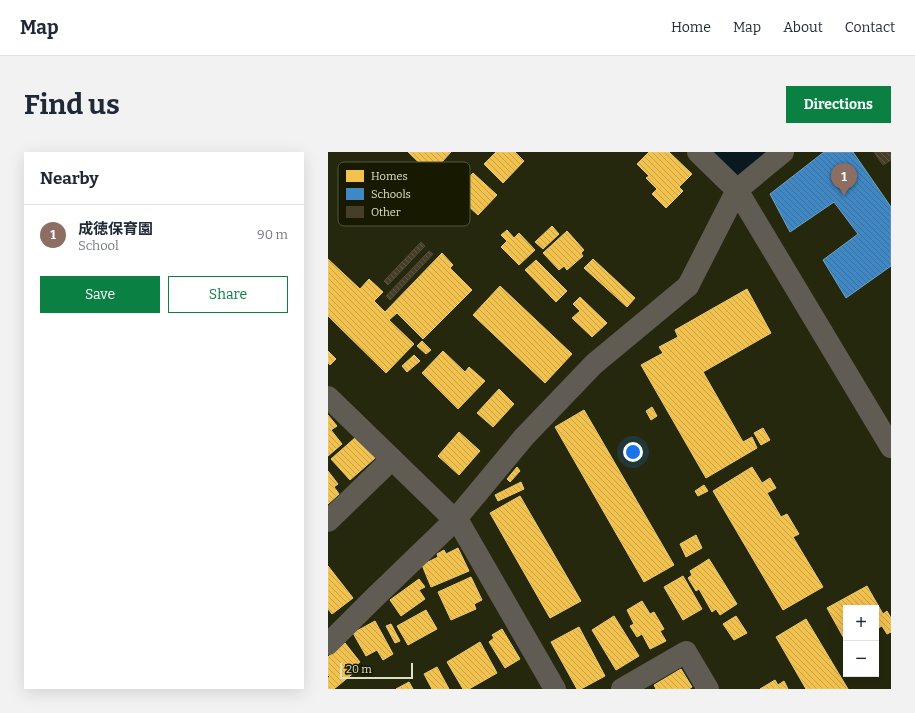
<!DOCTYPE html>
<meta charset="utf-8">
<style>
:root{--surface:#fff;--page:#f2f2f3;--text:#1f2937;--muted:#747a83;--line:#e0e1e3;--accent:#0b8043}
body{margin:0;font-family:Bitter,"Noto Sans JP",serif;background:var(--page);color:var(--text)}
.controls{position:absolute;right:12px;bottom:12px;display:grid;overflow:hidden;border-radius:0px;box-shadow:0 4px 16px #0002}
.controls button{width:36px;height:36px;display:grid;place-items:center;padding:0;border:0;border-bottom:1px solid var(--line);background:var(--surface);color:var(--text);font:20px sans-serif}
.scale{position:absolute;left:12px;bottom:10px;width:73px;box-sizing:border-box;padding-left:4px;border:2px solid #dce2c1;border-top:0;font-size:11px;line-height:14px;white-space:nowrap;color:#dce2c1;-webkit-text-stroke:3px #171a01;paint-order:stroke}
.you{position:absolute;left:305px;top:300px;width:14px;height:14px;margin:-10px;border:3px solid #fff;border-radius:50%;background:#1a73e8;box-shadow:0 0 0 6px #1a73e833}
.badge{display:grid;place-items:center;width:26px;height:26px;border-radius:50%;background:var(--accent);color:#fff;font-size:13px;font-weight:700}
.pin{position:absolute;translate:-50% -33px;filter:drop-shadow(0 1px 2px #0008)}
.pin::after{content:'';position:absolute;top:21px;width:14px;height:12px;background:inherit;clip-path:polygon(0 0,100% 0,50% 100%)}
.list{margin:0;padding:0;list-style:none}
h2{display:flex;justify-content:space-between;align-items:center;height:52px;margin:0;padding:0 16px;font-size:17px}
h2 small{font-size:13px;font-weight:400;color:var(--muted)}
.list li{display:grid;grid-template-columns:26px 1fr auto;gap:12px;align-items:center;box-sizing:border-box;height:60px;padding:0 16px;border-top:1px solid var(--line)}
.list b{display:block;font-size:15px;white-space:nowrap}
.list p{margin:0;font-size:13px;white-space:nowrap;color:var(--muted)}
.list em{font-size:13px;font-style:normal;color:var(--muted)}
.actions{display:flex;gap:8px;padding:12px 16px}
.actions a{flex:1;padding:9px 0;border:1px solid var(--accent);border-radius:0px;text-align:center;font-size:14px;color:var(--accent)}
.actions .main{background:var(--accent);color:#fff}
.map{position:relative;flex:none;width:563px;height:537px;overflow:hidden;border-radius:0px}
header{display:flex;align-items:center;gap:24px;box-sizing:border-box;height:56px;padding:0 20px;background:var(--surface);border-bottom:1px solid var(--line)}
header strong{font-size:19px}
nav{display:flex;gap:22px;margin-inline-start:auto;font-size:14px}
.intro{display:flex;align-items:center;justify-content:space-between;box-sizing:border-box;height:96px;padding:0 24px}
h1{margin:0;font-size:28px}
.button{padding:10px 18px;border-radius:0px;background:var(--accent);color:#fff;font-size:14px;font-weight:700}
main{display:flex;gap:24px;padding:0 24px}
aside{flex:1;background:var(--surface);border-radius:0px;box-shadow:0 4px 16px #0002}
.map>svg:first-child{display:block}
</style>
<header>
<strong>Map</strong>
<nav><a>Home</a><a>Map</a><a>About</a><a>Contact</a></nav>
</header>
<div class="intro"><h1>Find us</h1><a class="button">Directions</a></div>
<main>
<aside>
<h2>Nearby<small></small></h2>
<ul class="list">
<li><span class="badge" style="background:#8d6e63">1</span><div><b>成徳保育園</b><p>School</p></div><em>90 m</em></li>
</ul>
<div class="actions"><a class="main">Save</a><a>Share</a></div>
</aside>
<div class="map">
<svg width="563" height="537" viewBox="0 0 563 537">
<defs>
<pattern id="homes-back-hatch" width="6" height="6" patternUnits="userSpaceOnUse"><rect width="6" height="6" fill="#f2c14e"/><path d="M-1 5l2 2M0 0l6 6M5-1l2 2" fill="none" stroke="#c6a249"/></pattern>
<pattern id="schools-back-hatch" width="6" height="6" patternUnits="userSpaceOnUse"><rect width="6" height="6" fill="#3f88c5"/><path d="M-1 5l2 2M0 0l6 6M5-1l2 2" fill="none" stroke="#407094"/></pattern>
<pattern id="building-back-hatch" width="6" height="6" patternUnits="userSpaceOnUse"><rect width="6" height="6" fill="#453e28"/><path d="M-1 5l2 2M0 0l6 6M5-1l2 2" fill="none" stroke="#5f5a45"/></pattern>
</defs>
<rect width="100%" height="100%" fill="#25280c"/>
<!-- homes -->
<g fill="url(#homes-back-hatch)" stroke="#ebcb70">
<path d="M80,0H123L103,22Z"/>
<path d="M168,0H187L196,9L175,31L156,12Z"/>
<path d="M321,0H341L364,22L351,35L355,39L338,56L324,42L329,37L318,26L321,24L309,12Z"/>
<path d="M145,21L169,43L150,63L126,41Z"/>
<path d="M224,74L231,82L215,97L207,90Z"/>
<path d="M179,78L186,86L191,81L207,98L191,113L173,95L179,89L173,83Z"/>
<path d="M239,79L256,98L253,101L255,104L239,118L236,114L231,118L215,101Z"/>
<path d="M114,101L125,113L122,116L144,138L95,187L69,161L61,168L86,192L58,221L0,164V107L32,137L41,127L55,140L46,149L57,160Z"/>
<path d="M265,107L307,146L299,155L256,116Z"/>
<path d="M208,108L239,139L228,150L197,118Z"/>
<path d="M172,134L244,202L217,231L145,163Z"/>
<path d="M419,137L443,181L375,220L415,290L424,285L429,296L378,326L313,213L335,201L331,195L350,185L347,178Z"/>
<path d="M252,145L279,171L264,185L244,166L252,159L245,152Z"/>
<path d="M94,189L103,198L98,202L89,194Z"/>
<path d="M0,199L8,207L2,213L0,211Z"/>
<path d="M115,199L137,220L141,215L157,229L130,257L94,221Z"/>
<path d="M86,203L92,209L79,220L74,214Z"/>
<path d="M171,237L186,252L165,275L149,261Z"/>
<path d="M324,255L329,264L323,268L318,259Z"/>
<path d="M256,258L346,413L316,430L227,275Z"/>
<path d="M0,263L9,274L3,278L14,292L0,304Z"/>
<path d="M435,276L442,288L433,293L426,281Z"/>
<path d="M131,280L152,299L131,323L110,304Z"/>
<path d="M28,285L47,306L22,328L3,307Z"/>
<path d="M189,315L192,319L182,330L179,327Z"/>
<path d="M424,315L434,331L442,326L448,336L439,341L453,365L459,362L471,382L465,385L495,435L455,458L385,339Z"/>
<path d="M0,319L10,332L6,335L11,342L0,352Z"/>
<path d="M193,330L196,337L170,349L167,343Z"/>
<path d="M376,333L380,339L370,344L367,339Z"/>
<path d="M192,344L253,449L222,466L162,361Z"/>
<path d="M368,383L374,396L358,405L352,392Z"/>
<path d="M130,396L141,419L103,435L94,413L110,405L109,402L116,398L118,402Z"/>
<path d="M381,407L409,452L392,463L388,457L384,460L371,437L368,439L360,426L364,423L362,419Z"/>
<path d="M0,414L25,446L4,462L0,457Z"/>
<path d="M355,424L374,457L355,468L336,435Z"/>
<path d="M143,425L154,448L146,452L148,457L123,468L110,440Z"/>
<path d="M91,427L97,435L91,438L97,447L73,464L62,448Z"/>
<path d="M539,434L555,462L559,459L563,466V480L559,482L554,474L548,477V456H518V490L499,456Z"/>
<path d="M314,449L322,462L326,460L336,477L332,479L338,489L322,497L314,482L309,485L302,474L306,472L299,458Z"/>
<path d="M98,458L109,477L80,493L69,474Z"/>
<path d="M286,464L311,504L288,518L264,478Z"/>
<path d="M408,464L419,481L406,488L395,472Z"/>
<path d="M478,467L520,537H478L448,485Z"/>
<path d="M47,469L65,502L55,508L49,498L38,504L25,481Z"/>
<path d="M63,472L72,489L67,491L58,474Z"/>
<path d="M251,475L277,524L253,537H249L223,490Z"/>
<path d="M174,477L192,507L177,516L161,490L166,486L164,483Z"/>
<path d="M152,490L169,521L141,537H135L119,510Z"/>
<path d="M17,491L32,510L26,515L28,519L6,537H0V526L2,525L0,523V505Z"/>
<path d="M109,515L121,537H104L96,522Z"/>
<path d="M353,517L364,535L361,537H328L326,533Z"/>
<path d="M447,528L450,533L456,529L460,537H432Z"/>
<path d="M81,530L85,537H68Z"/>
</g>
<!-- schools -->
<path fill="url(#schools-back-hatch)" stroke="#6ea3c4" d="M496,0H525L563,55V114L518,146L495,108L530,82L506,50L462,80L442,42Z"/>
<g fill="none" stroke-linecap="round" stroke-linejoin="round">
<!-- river -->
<path stroke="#09191f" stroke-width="44" d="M389,0L403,13L420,0"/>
</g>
<!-- building -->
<g fill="url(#building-back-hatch)" stroke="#544c37">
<path d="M546,0H563V8L555,13Z"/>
<path d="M93,90L97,94L60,133L56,129Z"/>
<path d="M101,99L105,102L62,148L58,144Z"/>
</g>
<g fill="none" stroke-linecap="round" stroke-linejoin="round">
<!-- street -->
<g stroke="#605b53" stroke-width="22">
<path d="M409,38L563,295"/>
<path d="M0,245L133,374L227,537"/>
<path d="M0,369L64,307"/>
<path d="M0,492L43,449L127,368L196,285L266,212L360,134"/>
<path d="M294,537L358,500L380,537"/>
</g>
<!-- secondary -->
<g stroke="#615c52" stroke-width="22">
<path d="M370,0L409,38"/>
<path d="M360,134L409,38L455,0"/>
</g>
</g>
<!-- legend -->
<rect x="10" y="10" width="132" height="64" rx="6" fill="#171a01" stroke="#52563b" stroke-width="1"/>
<rect x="18" y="18" width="18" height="12" fill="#f2c14e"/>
<rect x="18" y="36" width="18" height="12" fill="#3f88c5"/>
<rect x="18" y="54" width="18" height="12" fill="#453e28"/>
<g font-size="11" fill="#dce2c1">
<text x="43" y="28">Homes</text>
<text x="43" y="46">Schools</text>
<text x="43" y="64">Other</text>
</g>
</svg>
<div class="controls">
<button>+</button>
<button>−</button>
</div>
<div class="scale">20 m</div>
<div class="you"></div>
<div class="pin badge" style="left:516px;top:44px;background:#8d6e63">1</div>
</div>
</main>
